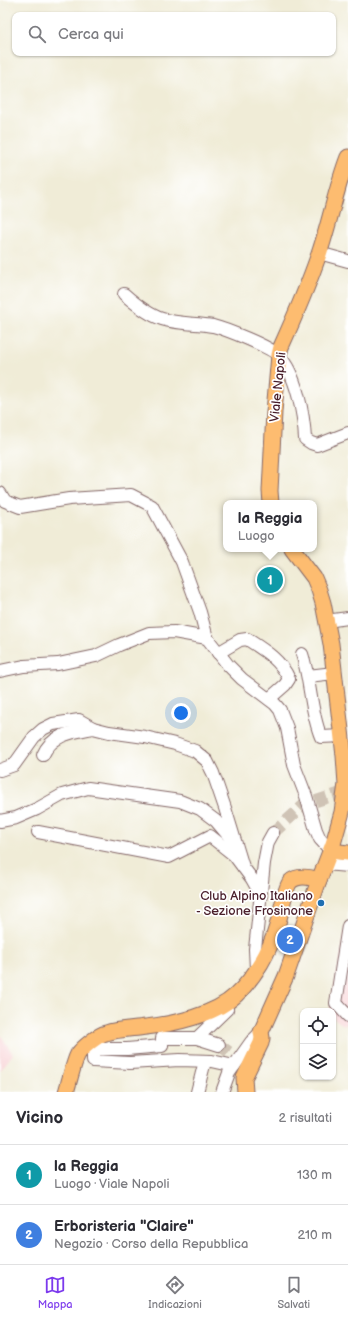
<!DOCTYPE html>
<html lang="it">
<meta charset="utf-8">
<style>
:root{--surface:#fff;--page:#f7f7f7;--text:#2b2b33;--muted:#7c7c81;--line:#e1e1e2;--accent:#7c3aed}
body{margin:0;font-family:"Balsamiq Sans",sans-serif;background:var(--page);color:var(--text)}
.controls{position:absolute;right:12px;bottom:12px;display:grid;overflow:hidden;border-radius:8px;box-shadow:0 1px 3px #0004}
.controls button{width:36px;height:36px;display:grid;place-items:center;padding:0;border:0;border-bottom:1px solid var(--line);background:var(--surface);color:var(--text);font:20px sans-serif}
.you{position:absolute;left:181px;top:713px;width:14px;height:14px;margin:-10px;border:3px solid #fff;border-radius:50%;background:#1a73e8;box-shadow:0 0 0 6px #1a73e833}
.badge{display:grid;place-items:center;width:26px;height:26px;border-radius:50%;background:var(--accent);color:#fff;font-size:13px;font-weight:700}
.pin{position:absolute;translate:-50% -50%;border:2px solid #fff;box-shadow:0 1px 4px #0006}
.popup{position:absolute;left:223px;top:500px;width:94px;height:52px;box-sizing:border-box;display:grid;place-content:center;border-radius:8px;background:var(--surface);filter:drop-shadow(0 1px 3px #0005);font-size:13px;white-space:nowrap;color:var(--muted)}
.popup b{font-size:15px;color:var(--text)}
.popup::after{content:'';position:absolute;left:50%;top:100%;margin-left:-8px;border:8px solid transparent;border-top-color:var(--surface)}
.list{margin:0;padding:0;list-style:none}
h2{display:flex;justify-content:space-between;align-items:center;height:52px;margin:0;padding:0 16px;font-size:17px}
h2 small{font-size:13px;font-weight:400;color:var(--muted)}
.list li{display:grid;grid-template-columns:26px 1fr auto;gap:12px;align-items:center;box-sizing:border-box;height:60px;padding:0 16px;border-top:1px solid var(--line)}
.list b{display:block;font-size:15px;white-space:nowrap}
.list p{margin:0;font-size:13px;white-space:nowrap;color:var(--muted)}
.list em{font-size:13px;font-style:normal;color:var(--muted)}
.icon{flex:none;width:22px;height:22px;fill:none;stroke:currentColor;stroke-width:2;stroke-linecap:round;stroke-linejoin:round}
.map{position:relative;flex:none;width:348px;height:1092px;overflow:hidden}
.search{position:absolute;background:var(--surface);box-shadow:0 1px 3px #0004;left:12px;right:12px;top:12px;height:44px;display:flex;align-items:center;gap:10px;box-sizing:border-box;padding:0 14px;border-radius:8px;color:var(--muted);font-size:15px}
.sheet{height:172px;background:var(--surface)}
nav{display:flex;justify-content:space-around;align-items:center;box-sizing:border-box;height:56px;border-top:1px solid var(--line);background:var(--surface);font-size:11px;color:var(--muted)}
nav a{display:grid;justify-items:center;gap:2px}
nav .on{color:var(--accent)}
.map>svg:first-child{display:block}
</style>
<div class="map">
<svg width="348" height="1092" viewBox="0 0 348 1092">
<rect width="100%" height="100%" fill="#fff"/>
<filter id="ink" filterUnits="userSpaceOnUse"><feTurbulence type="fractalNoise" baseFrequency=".025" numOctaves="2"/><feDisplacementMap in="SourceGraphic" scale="8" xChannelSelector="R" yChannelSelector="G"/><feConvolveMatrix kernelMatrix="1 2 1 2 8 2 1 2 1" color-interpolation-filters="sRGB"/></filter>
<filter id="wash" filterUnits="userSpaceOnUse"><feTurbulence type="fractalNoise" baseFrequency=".012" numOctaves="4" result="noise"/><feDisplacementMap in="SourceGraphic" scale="16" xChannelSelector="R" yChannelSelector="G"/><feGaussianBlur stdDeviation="0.9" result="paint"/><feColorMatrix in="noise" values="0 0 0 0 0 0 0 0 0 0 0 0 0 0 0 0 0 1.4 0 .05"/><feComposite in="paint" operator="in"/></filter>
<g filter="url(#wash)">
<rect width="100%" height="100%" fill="#f0ecd7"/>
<!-- built -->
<g fill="#f7cfd2">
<path d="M346,928H348V1025L342,1024L335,1019L333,1015V1011H331L330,1009Z"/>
<path d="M0,1034L13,1054L0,1071Z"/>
</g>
</g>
<g filter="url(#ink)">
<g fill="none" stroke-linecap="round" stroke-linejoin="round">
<!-- minor-tunnel -->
<g stroke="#cfc3b5" stroke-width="12" stroke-dasharray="12 6" stroke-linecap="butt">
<path d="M273,833L304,805L338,794L348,795"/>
<path d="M219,1045L239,1059"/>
</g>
<!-- minor casing -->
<g stroke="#846767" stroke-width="14">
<g id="minor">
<path d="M319,253L348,261"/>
<path d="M124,294C133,302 149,315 162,319C177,324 196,323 213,326C225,329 271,347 279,356C296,373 304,415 305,439L311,443L317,445L348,433"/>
<path d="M0,493L5,501L20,507L69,499L131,495L152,506L182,562L200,612L207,638L228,665L242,679L275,704L280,710L287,728L294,765L306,796L316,830L320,839L331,851"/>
<path d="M326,621L348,618"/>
<path d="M218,653L240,640L247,639C264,650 281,660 289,679L285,685L269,699"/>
<path d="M302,654C311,681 310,711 321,737L342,736"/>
<path d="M0,671L24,666L58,664L96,656L119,645L149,633L174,632L207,638"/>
<path d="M308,676L334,673"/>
<path d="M43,755C52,734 73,732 93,728"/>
<path d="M0,770L14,765L34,737L43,729L53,724L79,720L93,728L109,732L145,737L175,744L195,751L207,761L213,773L225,808L243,867"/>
<path d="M0,821L16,818L37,809L62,795L88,788L180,801L200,809L216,821L232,840"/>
<path d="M38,832L169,857L210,836L234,855L252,879L261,895"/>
<path d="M325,864L348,866"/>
<path d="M348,926L336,1003L348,1016"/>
<path d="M256,970L255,949L264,863L268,842L273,833"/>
<path d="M224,1004L227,1009L197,1038H162V1046L127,1049H93V1061L130,1063L179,1060L212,1061L234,1066"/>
<path d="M197,1038L219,1045"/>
<path d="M197,1092L205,1061"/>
<path d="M222,1092L229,1073L251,1042L261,1032"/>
</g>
</g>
<!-- major casing -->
<g stroke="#846767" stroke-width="17">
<g id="major">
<path d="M271,503L270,491L274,412L279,355L281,347C295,316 308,286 319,254C330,222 336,188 348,157"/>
<path d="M331,851L348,853"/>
<path d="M66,1092C69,1083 74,1061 78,1054C83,1047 98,1035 106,1033C119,1029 133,1029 146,1027C174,1024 215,1015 236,995C255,977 270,951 277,926C281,915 284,890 290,882C297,875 310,877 319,880"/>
<path d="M245,1092L244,1078L261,1043L262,1038L261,1032L286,976L319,880L333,844L342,812L346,784L344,756L331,644L323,603L319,590L314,578L292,549"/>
</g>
</g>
<!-- minor -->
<use href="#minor" stroke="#fff" stroke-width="12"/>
<!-- major -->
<use href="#major" stroke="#fdbc70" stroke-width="15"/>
</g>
</g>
<!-- markers -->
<circle fill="#1f6fb2" stroke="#fff" stroke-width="1.5" cx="321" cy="903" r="4"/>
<g text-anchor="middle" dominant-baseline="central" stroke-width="3.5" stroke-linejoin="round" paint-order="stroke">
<!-- street labels -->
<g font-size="13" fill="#4a1f2b" stroke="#fff">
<text transform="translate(278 387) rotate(-84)">Viale Napoli</text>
</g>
<!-- poi labels -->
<g font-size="13" fill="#4a1f2b" stroke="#fff" text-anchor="end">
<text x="313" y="896">Club Alpino Italiano<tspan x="313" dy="15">- Sezione Frosinone</tspan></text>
</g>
</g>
</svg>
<div class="controls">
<button><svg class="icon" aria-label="locate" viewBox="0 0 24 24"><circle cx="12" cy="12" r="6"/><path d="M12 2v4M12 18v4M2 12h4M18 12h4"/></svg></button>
<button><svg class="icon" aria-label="layers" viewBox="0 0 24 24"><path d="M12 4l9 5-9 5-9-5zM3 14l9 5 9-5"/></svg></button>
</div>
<div class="you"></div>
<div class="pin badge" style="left:270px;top:580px;background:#0f9aa8">1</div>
<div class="popup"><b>la Reggia</b>Luogo</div>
<div class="pin badge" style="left:290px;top:940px;background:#3f7fe0">2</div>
<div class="search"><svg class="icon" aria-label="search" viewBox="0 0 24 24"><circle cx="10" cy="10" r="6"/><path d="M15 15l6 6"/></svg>Cerca qui</div>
</div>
<section class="sheet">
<h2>Vicino<small>2 risultati</small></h2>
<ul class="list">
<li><span class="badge" style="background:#0f9aa8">1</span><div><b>la Reggia</b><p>Luogo · Viale Napoli</p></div><em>130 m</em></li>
<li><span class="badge" style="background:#3f7fe0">2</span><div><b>Erboristeria &quot;Claire&quot;</b><p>Negozio · Corso della Repubblica</p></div><em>210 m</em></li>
</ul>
</section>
<nav>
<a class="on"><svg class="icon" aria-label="map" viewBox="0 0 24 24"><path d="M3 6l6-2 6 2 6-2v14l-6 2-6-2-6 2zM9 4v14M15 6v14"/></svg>Mappa</a>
<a><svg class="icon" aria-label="directions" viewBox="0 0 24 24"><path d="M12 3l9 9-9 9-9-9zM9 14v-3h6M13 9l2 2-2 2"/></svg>Indicazioni</a>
<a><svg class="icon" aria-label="saved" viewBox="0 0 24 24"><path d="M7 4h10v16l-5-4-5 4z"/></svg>Salvati</a>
</nav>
